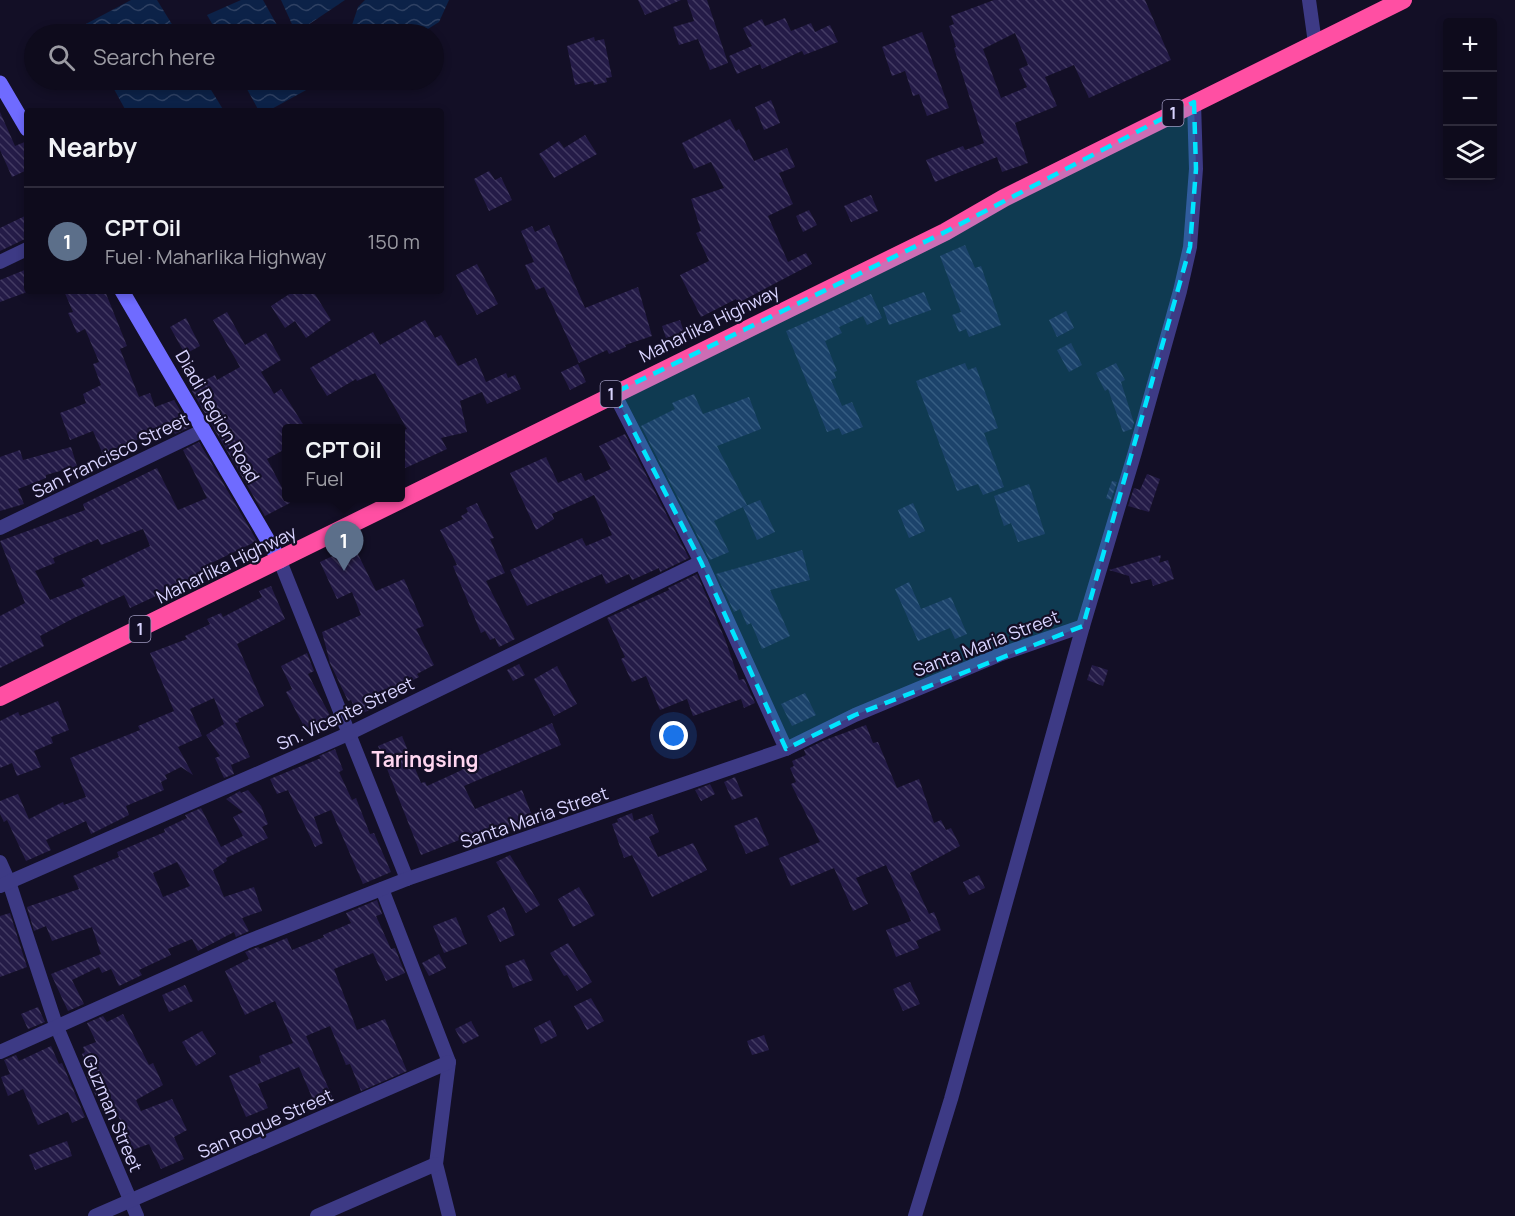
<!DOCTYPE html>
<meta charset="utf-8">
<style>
:root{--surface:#0e0b1c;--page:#1c1929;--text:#f1f3f6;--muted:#9b9ba3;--line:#2e2b3b;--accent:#d93025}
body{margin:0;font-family:Manrope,sans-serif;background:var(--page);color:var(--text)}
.controls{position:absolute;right:18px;top:18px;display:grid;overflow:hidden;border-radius:6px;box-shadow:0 3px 9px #0003}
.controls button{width:54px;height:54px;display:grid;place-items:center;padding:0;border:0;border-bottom:2px solid var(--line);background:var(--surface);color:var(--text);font:30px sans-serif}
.you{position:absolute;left:674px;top:736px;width:21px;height:21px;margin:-15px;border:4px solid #fff;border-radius:50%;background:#1a73e8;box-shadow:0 0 0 9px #1a73e833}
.badge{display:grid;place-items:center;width:39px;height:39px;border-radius:50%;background:var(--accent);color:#fff;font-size:20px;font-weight:700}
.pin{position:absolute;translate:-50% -50px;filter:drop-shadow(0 2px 3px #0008)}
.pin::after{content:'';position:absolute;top:32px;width:21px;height:18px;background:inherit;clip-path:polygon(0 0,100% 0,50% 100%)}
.popup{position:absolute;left:282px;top:424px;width:123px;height:78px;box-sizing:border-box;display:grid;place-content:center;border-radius:6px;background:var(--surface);filter:drop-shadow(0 2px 4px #0005);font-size:20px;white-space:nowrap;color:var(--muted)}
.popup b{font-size:22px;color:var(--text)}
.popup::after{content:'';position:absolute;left:50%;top:100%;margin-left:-12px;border:12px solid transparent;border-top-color:var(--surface)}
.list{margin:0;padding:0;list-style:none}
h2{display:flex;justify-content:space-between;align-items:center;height:78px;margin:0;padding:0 24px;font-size:26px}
h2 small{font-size:20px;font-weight:400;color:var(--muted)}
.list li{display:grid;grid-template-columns:39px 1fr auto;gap:18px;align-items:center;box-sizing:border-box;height:108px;padding:0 24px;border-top:2px solid var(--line)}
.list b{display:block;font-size:22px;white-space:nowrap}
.list p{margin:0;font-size:20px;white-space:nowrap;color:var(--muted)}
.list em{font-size:20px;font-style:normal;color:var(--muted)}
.icon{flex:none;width:33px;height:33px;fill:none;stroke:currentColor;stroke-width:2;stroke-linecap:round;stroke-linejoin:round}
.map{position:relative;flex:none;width:1515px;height:1216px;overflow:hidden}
.search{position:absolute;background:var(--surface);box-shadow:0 3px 9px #0003;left:24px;top:24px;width:420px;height:66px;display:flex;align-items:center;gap:15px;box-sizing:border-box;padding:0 21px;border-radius:33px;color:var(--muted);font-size:22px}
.panel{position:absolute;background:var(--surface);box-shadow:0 3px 9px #0003;left:24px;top:108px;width:420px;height:186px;border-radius:6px}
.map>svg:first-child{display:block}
</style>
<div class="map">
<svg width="1515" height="1216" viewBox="0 0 1515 1216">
<defs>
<pattern id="water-waves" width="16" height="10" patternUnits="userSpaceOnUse" patternTransform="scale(1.5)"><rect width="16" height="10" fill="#0c2248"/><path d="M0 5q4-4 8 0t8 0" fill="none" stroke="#2f4163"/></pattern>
<pattern id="building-back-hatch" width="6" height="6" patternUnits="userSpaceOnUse" patternTransform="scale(1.5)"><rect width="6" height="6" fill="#241b47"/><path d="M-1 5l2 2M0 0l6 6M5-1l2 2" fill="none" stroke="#433b63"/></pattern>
</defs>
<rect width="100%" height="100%" fill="#130f26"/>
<!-- water -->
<g fill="url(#water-waves)">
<path d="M131,0H157L178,34H84V25Z"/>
<path d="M241,0H263L282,34H218L207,15Z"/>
<path d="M281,0H345L296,33Z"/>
<path d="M365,0H449L439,22L420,34H349L358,7Z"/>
<path d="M109,80H205L224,111H126Z"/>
<path d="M242,80H307L308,89L268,111H259Z"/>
</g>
<!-- building -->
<g fill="url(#building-back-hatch)" fill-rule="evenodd">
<path d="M638,0H681L645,15Z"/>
<path d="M687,0H707L728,63L710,70L698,39L679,45L673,27L694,21Z"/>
<path d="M994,0H1145L1171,60L1089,98L1074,65L1045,77L1057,106L1015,123L1028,163L1002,172L997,157L935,182L926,160L963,146L965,150L984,143L954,48L956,47L949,26L954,24L951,16ZM1015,33L1028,65L1019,69L1027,87L1001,98L983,49Z"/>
<path d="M785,18L791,31L811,23L815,32L830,25L838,42L804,55L802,51L762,69L760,64L737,74L729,56L752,46L743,28L762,19L765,26Z"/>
<path d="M922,32L949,108L927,116L919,94L913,96L905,71L892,76L882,47Z"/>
<path d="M594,37L595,41L604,39L612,77L606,78L607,82L594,85L593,81L575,85L567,46Z"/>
<path d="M771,100L780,123L764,130L755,107Z"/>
<path d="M0,112L15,146L27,141V170L12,177L0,150Z"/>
<path d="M730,119L736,131L739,129L754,161L787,148L795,167L779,173L793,204L768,216L788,262L806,253L812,264L738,303L736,299L701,317L680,275L709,261L696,233L701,231L691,199L724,188L711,162L694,169L682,143Z"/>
<path d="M585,135L597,154L554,178L539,154L559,141L564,148Z"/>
<path d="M489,171L495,180L501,177L512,200L489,211L474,179Z"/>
<path d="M871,195L878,211L851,222L844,206Z"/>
<path d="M809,210L817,225L803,232L796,216Z"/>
<path d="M27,215V238L0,251V228Z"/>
<path d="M549,225L585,308L638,287L652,336L625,345L626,347L609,354L607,350L579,363L544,287L536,290L525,265L534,262L521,231L532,226L535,232Z"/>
<path d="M965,245L975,268L981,266L1001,325L969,337L966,329L959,332L952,315L961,312L940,256Z"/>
<path d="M477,264L498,304L477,315L456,275Z"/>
<path d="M27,269V292L0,302V280Z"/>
<path d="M64,291H105L127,346L120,349L139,397L150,393L155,407L174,400L190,427L175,434L171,426L150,436L149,434L104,457L93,431L70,440L60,413L86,403L83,394L101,385L93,364L99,362L85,329L77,333L68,313L73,312Z"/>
<path d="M294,291H313L331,320L306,338L295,321L285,328L271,306Z"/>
<path d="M924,292L931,310L889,325L883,307Z"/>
<path d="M871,294L882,318L867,325L863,316L839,327L842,333L825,341L837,371L834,372L836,378L831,380L842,406L852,402L863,427L842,435L839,428L827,432L786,331Z"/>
<path d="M1066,311L1074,328L1057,337L1049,320Z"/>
<path d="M227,312L245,345L266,333L281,360L261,372L274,394L281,389L306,429H287V448L267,459L290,503L265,516L192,391L199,387L198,384L215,375L217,380L240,367L213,320Z"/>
<path d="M186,318L200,346L185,354L170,327Z"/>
<path d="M425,320L435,338L441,335L458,366L476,358L486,382L506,373L508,378L515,375L521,389L487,404L482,392L460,401L467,432L441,438L447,449L401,470V431L407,429L375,373L357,381L356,379L327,396L310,368L373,332L380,345Z"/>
<path d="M680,320L684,332L666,338L662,326Z"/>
<path d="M1071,343L1082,365L1069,372L1057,350Z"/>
<path d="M965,363L968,370L976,367L998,428L984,433L1004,487L983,495L978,484L957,491L916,381Z"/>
<path d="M1116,363L1125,380L1121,382L1134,423L1132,429L1123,432L1108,389L1105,391L1096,373Z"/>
<path d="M578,364L586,382L570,390L561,372Z"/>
<path d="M694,394L703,414L749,397L761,429L717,446L747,505L714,521L729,552L710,560L641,426L675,409L672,403Z"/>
<path d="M625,434L689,558L660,572L659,568L632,580L629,574L606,584L602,574L527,606L510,570L582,538L586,546L612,535L594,495L552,514L554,519L536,530L510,473L546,457L558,483L581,473L585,481L611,469L599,446Z"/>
<path d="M199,442L257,541L205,566L208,572L130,608L124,595L74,618L40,636L44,646L0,668V616L25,603L0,541L85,510L83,504L157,468L178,510L207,498L183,450ZM143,529L150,546L81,579L85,586L50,600L35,571L55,563L53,558L98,539L101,545Z"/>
<path d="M71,447L77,466L46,475V478L18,489L24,504L0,511V457L20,450L23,460Z"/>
<path d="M1147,474L1160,479L1149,512L1128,506L1134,488L1140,490Z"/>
<path d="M1112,481L1117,482L1111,500L1106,498Z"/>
<path d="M1029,484L1045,534L1018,542L1011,523L1004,526L994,496Z"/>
<path d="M760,500L775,532L757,540L743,507Z"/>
<path d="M477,503L494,538L490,539L505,573L486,581L515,639L499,647L495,638L490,640L485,631L481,633L453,566L457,565L440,530L463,519L461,516L468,512L466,508Z"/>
<path d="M913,503L925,531L909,538L898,510Z"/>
<path d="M354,546L376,591L404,579L424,626L416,629L434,665L417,674L419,677L386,694L389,702L358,715L351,700L348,701L330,663L322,632L361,615L352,592L337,599L320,562Z"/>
<path d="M802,550L810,580L770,590L790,636L762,649L751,623L747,625L740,609L734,612L716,574Z"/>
<path d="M1161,555L1159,563L1168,560L1174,579L1153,586L1151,579L1131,584L1129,576L1109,570Z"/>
<path d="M697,574L725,639L739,680L744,679L755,703L744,708L741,699L693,716L687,699L660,710L646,676L632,682L621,659L625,657L607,618L669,590L668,588Z"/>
<path d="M909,582L921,609L951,597L967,634L955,639L950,628L918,641L895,589Z"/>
<path d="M271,586L285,619L237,644L264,706L238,719L239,722L235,723L250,757L231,765L234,774L224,778L215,758L220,756L206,735L224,724L214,698L190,709L202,736L178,747L193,775L181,767L165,775L167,779L161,782L164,790L126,806L129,815L91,834L86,821L46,840L51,850L26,861L7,820L4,822L0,814V801L18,794L29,819L63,802L64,805L86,797L70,758L140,730L138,726L174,711L150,653L187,639L185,636L210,624L207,619L221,613L223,617L262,597L259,591Z"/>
<path d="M307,653L314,671L308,674L334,723L309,736L286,692L292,689L281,666Z"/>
<path d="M519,664L525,675L513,681L507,670Z"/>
<path d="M1092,665L1108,670L1103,686L1087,680Z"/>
<path d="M557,666L577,704L554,716L534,679Z"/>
<path d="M805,693L816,715L792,726L781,704Z"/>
<path d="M58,701L69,730L51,737L53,743L34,751L41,767L17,776L12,763L0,768V721L18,712L20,716Z"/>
<path d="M552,723L561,745L464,786L475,809L522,790L533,818L469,843L467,837L421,855L378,746L402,736L421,783L425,782L427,786L462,770L460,764Z"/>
<path d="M866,725L873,743L878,742L897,788L919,779L934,823L941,820L946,830L951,828L960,846L910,873L929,914L934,912L941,930L916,941L919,948L896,957L886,930L911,921L886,865L856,878L868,904L853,911L834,868L791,886L779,858L820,842L791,784L796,782L790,768L794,766L792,761L806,755L804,750L825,740Z"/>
<path d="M335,749L343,770L339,772L352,800L356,798L370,834L374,833L391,872L363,884L331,810L314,817L323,843L315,847L288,790L277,794L270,779L321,758L319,756Z"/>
<path d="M735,777L743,796L732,800L724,782Z"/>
<path d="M710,784L715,794L701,801L695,790Z"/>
<path d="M248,790L261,806L268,824L262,827L268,838L226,858L227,861L213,870L224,897L254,887L262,911L242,918L249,931L236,937L234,932L198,951L192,939L168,949L171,955L139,970L142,975L119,986L111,969L102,973L99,967L72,980L84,1004L68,1011L51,974L101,954L92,927L52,941L46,926L34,931L27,907L79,889L73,876L119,857L117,852L165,832L164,829L187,818L185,815L201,808L221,847L243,836L233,817L243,812L226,799L240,791L241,793ZM177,862L190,886L163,897L153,873Z"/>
<path d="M632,813L634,821L652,814L659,832L649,837L658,857L693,843L707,870L652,897L632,855L624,858L612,824L618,822L617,819Z"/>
<path d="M757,817L769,845L746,854L734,826Z"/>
<path d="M510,855L540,905L526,913L496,862Z"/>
<path d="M979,875L985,888L969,895L963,882Z"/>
<path d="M579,887L595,915L573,927L558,899Z"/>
<path d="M377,900L382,914L376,916L391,949L395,948L405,973L386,981L373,953L334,969L357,1030L385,1019L407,1071L361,1091L350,1064L346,1065L330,1026L306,1036L334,1101L317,1109L299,1067L258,1084L268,1108L246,1117L229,1076L261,1063L259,1056L293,1043L275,1001L245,1015L225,971L249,959L245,952L258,947L260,949L287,938L292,950L324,937L323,935L351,923L346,913Z"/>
<path d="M504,907L515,935L500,942L487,916Z"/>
<path d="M10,913L27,967L0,977V916Z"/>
<path d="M456,917L467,944L444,953L433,926Z"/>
<path d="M568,943L592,982L577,991L567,975L564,976L550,953Z"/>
<path d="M439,954L446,968L429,976L422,963Z"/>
<path d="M524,959L533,980L513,988L505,966Z"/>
<path d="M910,982L920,1004L903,1011L893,989Z"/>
<path d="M185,985L193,1001L169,1012L162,995Z"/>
<path d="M591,998L604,1021L587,1030L574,1006Z"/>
<path d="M38,1007L45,1022L28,1029L21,1014Z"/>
<path d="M123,1014L149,1065L153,1063L163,1085L136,1100L141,1111L172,1099L187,1130L174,1137L184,1159L161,1169L149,1144L124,1153L118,1136L126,1134L108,1092L96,1096L87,1076L90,1075L82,1054L85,1052L83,1047L96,1042L87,1023L103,1016L107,1022Z"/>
<path d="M550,1020L557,1036L541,1044L534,1028Z"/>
<path d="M471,1021L479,1036L463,1044L455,1029Z"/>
<path d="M202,1031L216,1054L196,1066L182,1042Z"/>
<path d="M764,1035L769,1050L752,1055L747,1041Z"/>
<path d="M51,1046L59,1064L62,1063L85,1117L72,1123L68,1112L38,1125L23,1089L8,1096L1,1077L10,1074L4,1060L16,1055L19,1061Z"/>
<path d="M67,1141L72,1156L35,1170L29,1155Z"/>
</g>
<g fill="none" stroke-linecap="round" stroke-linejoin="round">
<!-- street -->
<g stroke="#3d3a85" stroke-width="14">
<path d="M1309,0L1315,43"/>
<path d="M0,262L27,249"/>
<path d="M614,393L701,562L786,749"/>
<path d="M0,528L204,430"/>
<path d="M280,561L407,879"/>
<path d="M0,862L9,882L56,1025L137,1216"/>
<path d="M0,886L348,734L701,562"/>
<path d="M382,889L449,1062L436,1164L449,1216"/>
<path d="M0,1052L246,942L407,879L786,749L855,715L999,655L1083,626"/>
<path d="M95,1216L449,1062"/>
<path d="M317,1216L436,1164"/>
<path d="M915,1216L951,1099L1083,626L1135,452L1180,291L1190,247L1196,169L1194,102"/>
</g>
<!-- secondary -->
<g stroke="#6f6bff" stroke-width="15">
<path d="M0,83L27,129"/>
<path d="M122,291L280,561"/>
</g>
<!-- highway -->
<path stroke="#ff4fa3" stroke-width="18" d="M0,697L945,232L1004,198L1403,0"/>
</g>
<!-- marked area -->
<path fill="#00e5ff" fill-opacity="0.2" stroke="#00e5ff" stroke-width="4.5" stroke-dasharray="12 8" stroke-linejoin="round" d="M1194,102L1196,169L1190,247L1083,626L855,715L786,749L701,562L614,393L945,232Z"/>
<g text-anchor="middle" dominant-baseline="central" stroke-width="4.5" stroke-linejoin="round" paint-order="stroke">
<!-- shield labels -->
<g fill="#130f26" stroke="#9e99be" stroke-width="1.5">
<rect x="1162.5" y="100" width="21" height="26" rx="4.5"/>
<rect x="600.5" y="381" width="21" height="26" rx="4.5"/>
<rect x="129.5" y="616" width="21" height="26" rx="4.5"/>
</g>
<g font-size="16" font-weight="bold" fill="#d9d4ff">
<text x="1173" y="113">1</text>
<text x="611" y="394">1</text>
<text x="140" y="629">1</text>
</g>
<!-- street labels -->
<g font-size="18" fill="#d9d4ff" stroke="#130f26">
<text transform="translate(709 323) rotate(-26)">Maharlika Highway</text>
<text transform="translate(218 416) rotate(60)">Diadi Region Road</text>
<text transform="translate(110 455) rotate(-26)">San Francisco Street</text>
<text transform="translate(226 564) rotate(-26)">Maharlika Highway</text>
<text transform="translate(986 643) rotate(-21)">Santa Maria Street</text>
<text transform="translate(345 713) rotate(-25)">Sn. Vicente Street</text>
<text transform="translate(534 817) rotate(-19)">Santa Maria Street</text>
<text transform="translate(113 1113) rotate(67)">Guzman Street</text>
<text transform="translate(265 1123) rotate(-24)">San Roque Street</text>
</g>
<!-- quarter labels -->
<g font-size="21" font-weight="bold" fill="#ffd6f0" stroke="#130f26">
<text x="425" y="759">Taringsing</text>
</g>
</g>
</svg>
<div class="controls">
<button>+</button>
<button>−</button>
<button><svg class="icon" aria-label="layers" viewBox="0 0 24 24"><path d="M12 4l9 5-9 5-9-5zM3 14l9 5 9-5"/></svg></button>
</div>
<div class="you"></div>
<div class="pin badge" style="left:344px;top:571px;background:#5c6f8a">1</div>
<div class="popup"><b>CPT Oil</b>Fuel</div>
<div class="search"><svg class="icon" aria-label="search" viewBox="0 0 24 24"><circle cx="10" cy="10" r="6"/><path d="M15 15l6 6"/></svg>Search here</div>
<section class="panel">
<h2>Nearby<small></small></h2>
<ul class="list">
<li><span class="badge" style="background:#5c6f8a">1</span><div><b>CPT Oil</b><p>Fuel · Maharlika Highway</p></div><em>150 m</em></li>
</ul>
</section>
</div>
